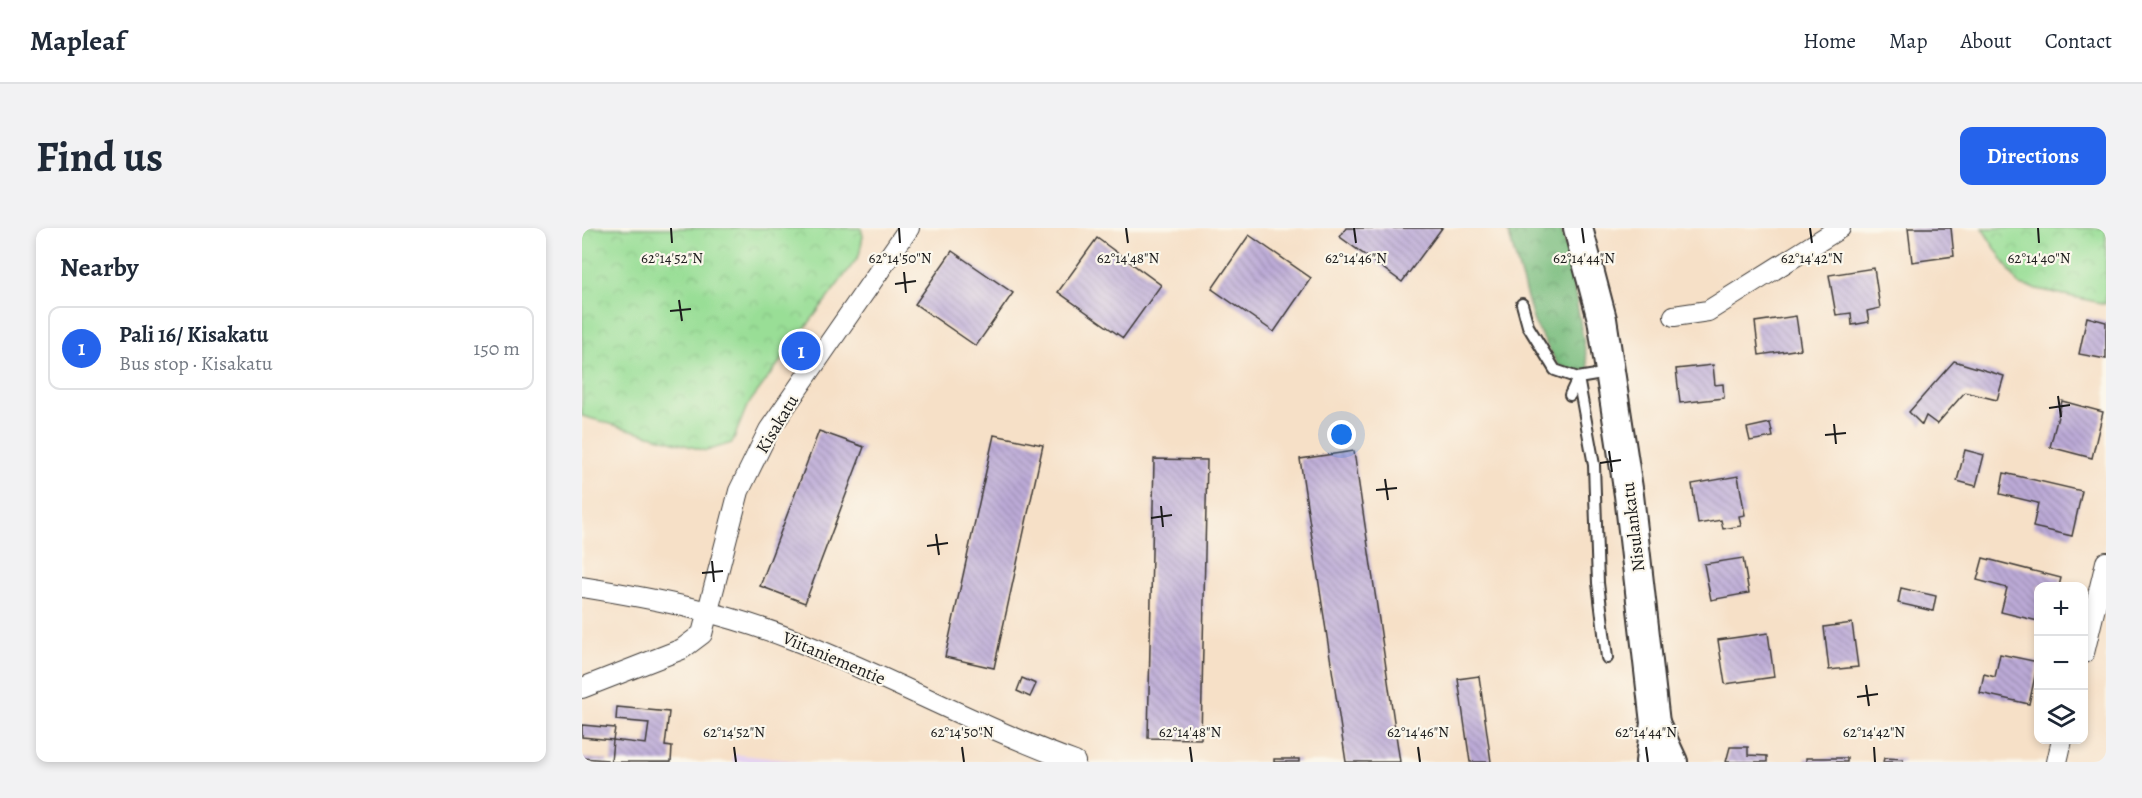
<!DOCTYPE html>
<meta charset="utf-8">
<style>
:root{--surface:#fff;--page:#f2f2f3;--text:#1f2937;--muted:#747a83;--line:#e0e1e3;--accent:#2563eb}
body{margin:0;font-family:Alegreya,serif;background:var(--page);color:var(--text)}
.controls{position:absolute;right:18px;bottom:18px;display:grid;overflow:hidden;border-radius:12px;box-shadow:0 3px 9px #0003}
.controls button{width:54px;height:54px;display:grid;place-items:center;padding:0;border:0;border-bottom:2px solid var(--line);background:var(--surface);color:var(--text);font:30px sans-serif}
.you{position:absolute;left:760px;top:207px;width:21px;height:21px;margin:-15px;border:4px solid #fff;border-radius:50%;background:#1a73e8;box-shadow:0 0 0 9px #1a73e833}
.badge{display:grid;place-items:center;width:39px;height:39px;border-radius:50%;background:var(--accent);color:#fff;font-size:20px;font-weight:700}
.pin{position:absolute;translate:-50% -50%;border:3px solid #fff;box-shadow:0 2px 6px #0006}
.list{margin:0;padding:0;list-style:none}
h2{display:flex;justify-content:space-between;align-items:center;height:78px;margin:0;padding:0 24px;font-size:26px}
h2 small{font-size:20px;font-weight:400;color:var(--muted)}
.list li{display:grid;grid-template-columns:39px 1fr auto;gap:18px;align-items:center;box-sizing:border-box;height:84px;margin:0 12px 12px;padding:0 12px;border:2px solid var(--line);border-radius:12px}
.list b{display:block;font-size:22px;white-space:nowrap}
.list p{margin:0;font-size:20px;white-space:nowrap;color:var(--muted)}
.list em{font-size:20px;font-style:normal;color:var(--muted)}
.icon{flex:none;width:33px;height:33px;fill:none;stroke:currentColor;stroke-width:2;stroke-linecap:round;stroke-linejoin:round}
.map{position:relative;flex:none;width:1524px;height:534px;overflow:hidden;border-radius:12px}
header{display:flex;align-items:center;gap:36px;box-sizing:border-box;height:84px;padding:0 30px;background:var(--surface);border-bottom:2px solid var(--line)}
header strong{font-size:28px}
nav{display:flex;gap:33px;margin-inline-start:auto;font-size:21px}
.intro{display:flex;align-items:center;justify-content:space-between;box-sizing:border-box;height:144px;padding:0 36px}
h1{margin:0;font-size:42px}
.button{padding:15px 27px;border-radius:12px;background:var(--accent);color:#fff;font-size:21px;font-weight:700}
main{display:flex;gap:36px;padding:0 36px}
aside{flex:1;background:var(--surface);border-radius:12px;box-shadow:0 3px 9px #0003}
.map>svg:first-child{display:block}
</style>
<header>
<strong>Mapleaf</strong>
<nav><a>Home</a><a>Map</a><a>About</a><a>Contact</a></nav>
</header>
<div class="intro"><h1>Find us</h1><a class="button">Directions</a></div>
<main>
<aside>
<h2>Nearby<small></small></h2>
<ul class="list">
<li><span class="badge">1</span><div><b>Pali 16/ Kisakatu</b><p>Bus stop · Kisakatu</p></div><em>150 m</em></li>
</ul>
</aside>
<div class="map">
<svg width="1524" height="534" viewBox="0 0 1524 534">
<defs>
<pattern id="forest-crowns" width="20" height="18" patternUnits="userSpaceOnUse" patternTransform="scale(1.5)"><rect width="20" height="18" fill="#7abd7f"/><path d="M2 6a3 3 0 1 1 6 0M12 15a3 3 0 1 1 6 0" fill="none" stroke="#639967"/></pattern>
<pattern id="park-crowns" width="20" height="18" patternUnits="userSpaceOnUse" patternTransform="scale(1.5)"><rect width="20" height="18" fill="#99de96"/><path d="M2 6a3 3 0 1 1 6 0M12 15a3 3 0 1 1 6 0" fill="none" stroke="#83be81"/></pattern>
<pattern id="building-back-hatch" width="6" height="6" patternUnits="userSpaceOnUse" patternTransform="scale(1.5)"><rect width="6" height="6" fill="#bcaad7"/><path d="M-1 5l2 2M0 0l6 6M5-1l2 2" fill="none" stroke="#988aae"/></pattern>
</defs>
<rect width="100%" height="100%" fill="#fbf7ec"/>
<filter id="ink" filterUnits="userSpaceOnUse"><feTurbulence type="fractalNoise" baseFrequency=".0167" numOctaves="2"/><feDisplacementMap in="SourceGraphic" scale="12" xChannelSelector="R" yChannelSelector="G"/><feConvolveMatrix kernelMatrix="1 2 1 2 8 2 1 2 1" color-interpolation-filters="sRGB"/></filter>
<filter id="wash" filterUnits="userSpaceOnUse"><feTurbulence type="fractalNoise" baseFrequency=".008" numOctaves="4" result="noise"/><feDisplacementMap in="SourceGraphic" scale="24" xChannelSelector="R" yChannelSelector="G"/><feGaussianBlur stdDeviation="1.35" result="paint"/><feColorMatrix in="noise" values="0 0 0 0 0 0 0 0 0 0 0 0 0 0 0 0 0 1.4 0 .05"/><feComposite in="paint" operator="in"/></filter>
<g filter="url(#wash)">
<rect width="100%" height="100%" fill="#f6e0c7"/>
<!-- built -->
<path fill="#e5d3f1" d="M151,526L223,534H150Z"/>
<!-- forest -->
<path fill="url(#forest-crowns)" stroke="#4b6c4e" stroke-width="1.5" d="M925,0H979L987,32L1007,143L996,144L976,137L952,94Z"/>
<!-- park -->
<g fill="url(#park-crowns)" stroke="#5a7d59" stroke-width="1.5">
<path d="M0,0H279L281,8L277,28L165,178L150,215L124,223L0,188Z"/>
<path d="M1400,0H1524V76L1437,57Z"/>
</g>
<g id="blocks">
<!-- building -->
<g fill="url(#building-back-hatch)">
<path d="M764,0H860L820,54L758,9Z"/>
<path d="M1326,0H1369L1372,28L1330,34Z"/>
<path d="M667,7L729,50L692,104L630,61Z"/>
<path d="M515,10L579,57L541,110L476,64Z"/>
<path d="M370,23L431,65L394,118L333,76Z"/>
<path d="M1292,40L1298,80L1285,83L1287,94L1270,97L1269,85L1254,87L1247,47Z"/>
<path d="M1214,88L1219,121L1177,127L1173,94Z"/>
<path d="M1505,89L1524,94V131L1497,126Z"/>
<path d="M1372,133L1422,148L1415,172L1383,164L1355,196L1344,188L1340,197L1327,184Z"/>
<path d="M1131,137L1133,157L1141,156L1142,170L1098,175L1094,141Z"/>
<path d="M1480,173L1521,184L1510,230L1468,219Z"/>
<path d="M1188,195L1191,209L1168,213L1165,200Z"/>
<path d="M237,203L282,219L223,375L178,358Z"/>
<path d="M412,207L461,217L412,440L363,429Z"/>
<path d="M1383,222L1402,227L1394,258L1375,253Z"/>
<path d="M772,223L818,534H764L718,231Z"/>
<path d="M572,231L625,232L619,511L566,510Z"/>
<path d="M1422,245L1500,263L1490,308L1451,299L1456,275L1418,266Z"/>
<path d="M1156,248L1163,287L1157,288L1159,298L1141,301L1139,292L1116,296L1110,256Z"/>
<path d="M1161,330L1167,365L1129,372L1122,336Z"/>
<path d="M1401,330L1479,350L1477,358H1456V393L1419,384L1425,360L1395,352Z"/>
<path d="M1319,360L1354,368L1351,383L1316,375Z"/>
<path d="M1270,395L1276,439L1247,442L1242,399Z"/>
<path d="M1186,405L1192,449L1143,456L1136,412Z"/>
<path d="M1418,426L1456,434L1447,476L1398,465L1402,446L1413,449Z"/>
<path d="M897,448L909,534H888L876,451Z"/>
<path d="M440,450L454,456L448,469L435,463Z"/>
<path d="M35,479L87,484L83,518L90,519L89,534H29L31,512L64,516L67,495L34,492Z"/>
<path d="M0,497L33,500L31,512L0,509Z"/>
<path d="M1148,519H1166V527L1185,528V534H1144Z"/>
<path d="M0,530L25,532V534H0Z"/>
<rect x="1224" y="530" width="41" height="4"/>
<path d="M1302,530L1321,531V534H1301Z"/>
<rect x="692" y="531" width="25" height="3"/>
</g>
</g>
</g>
<g filter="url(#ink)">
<use href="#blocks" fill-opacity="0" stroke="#3d3936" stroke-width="1.5"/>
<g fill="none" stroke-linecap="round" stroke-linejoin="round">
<!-- service casing -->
<g stroke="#3d3936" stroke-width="14">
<g id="service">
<path d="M940,76L946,98L973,142L996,150L1012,237L1016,355L1025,430"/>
<path d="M988,167L996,150L1026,145"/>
</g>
</g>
<!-- minor casing -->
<g stroke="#3d3936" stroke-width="22">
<g id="minor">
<path d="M1092,88L1126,83L1258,0"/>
<path d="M0,359C75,371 141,384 212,412C307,449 397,499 493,534"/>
<path d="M1502,425L1524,334"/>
<path d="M0,460L100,421L120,406L157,263L187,202L327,0"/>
<path d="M1475,534L1480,512"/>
</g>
</g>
<!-- secondary casing -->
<g stroke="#3d3936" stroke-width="32">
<g id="secondary">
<path d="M996,0L1020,91L1047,267L1073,495L1068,534"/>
<path d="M1073,495L1091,534"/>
</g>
</g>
<!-- service -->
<use href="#service" stroke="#fff" stroke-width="10"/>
<!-- minor -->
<use href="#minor" stroke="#fff" stroke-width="20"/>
<!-- secondary -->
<use href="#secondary" stroke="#fff" stroke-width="28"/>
</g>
</g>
<!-- ticks -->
<path fill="none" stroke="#1c1c1c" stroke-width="2" d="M89,0L90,15M317,0L318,15M544,0L546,15M772,0L774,15M1000,0L1002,15M1228,0L1230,15M1456,0L1457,15M322,44L324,65M313,56L334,53M97,72L100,93M88,83L109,81M1476,168L1479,189M1467,180L1488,177M1252,196L1254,216M1243,207L1264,205M1027,223L1030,244M1018,235L1039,232M803,251L806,272M794,262L815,260M579,278L581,299M569,290L590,287M354,306L357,327M345,318L366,315M130,333L132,354M120,345L141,343M1284,457L1287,478M1275,469L1296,466M152,519L154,534M380,519L382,534M608,519L610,534M836,519L838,534M1064,519L1066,534M1292,519L1293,534"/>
<g text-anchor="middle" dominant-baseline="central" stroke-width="4.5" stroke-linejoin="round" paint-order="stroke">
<!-- street labels -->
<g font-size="18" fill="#1c1c1c" stroke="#fbf7ec">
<text transform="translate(195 196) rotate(-59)">Kisakatu</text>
<text transform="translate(1051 299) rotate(-97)">Nisulankatu</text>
<text transform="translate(252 430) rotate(23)">Viitaniementie</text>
</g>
</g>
<g font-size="15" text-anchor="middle" fill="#1c1c1c" stroke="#fbf7ec" stroke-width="4.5" stroke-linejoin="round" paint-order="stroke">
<text x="90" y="35">62°14'52"N</text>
<text x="318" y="35">62°14'50"N</text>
<text x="546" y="35">62°14'48"N</text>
<text x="774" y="35">62°14'46"N</text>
<text x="1002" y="35">62°14'44"N</text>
<text x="1230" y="35">62°14'42"N</text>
<text x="1457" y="35">62°14'40"N</text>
<text x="152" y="509">62°14'52"N</text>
<text x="380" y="509">62°14'50"N</text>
<text x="608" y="509">62°14'48"N</text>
<text x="836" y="509">62°14'46"N</text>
<text x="1064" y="509">62°14'44"N</text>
<text x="1292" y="509">62°14'42"N</text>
</g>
</svg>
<div class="controls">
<button>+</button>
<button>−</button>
<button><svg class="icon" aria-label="layers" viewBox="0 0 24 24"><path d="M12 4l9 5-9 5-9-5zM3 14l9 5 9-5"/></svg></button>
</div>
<div class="you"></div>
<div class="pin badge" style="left:219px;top:123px">1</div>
</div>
</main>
